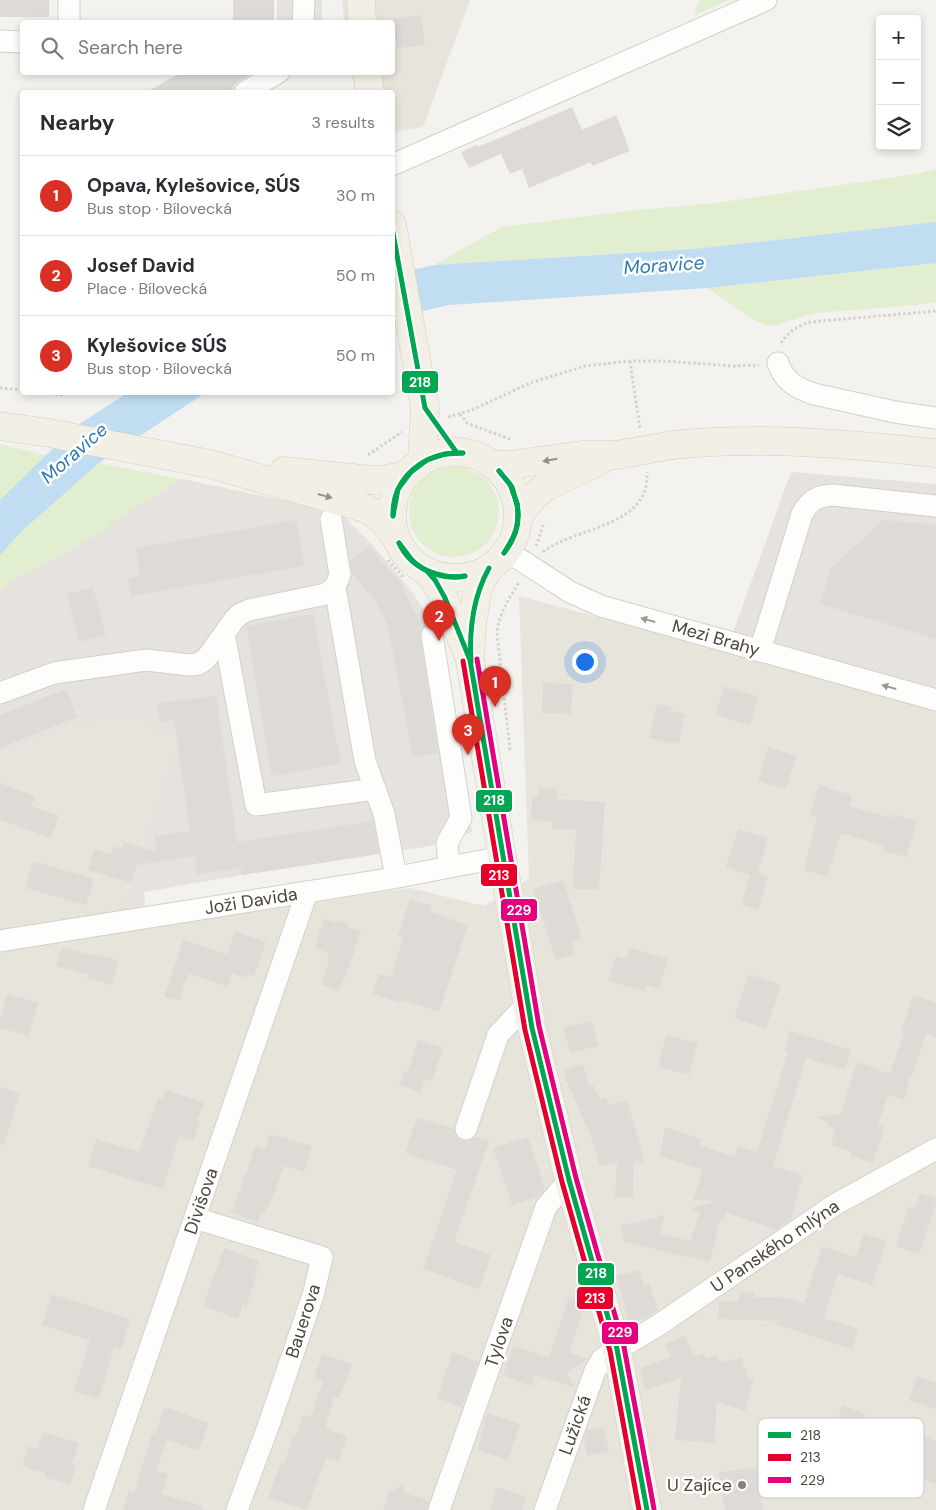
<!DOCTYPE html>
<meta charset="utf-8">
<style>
:root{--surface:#fff;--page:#f2f2f3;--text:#2b2b33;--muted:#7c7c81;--line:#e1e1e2;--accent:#d93025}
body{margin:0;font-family:"DM Sans",sans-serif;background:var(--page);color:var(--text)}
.controls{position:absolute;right:15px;top:15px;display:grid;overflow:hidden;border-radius:5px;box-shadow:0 2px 8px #0003}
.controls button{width:45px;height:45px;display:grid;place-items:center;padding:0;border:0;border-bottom:1px solid var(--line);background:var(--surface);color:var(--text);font:25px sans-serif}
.you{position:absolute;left:584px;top:661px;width:18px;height:18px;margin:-12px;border:4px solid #fff;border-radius:50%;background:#1a73e8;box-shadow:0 0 0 8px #1a73e833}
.badge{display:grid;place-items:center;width:32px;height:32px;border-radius:50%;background:var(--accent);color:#fff;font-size:16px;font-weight:700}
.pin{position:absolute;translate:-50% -41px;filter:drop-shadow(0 1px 2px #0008)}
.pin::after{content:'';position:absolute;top:26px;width:18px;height:15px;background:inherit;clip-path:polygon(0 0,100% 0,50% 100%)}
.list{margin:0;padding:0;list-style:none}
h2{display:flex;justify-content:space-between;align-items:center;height:65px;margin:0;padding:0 20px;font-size:21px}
h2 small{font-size:16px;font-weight:400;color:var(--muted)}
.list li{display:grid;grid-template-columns:32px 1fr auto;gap:15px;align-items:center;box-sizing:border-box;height:80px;padding:0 20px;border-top:1px solid var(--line)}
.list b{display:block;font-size:19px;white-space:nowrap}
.list p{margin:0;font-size:16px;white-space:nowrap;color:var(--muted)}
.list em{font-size:16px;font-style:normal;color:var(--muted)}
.icon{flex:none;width:28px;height:28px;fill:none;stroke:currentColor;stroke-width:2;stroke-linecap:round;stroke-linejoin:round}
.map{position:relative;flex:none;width:936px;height:1510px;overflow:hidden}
.search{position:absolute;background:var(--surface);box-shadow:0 2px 8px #0003;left:20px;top:20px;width:375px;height:55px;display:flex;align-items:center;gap:12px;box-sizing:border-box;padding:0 18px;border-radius:5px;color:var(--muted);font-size:19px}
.panel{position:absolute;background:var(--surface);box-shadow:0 2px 8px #0003;left:20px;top:90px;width:375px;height:305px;border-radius:5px}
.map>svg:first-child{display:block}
</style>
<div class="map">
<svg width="936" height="1510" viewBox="0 0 936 1510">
<rect width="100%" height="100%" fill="#f4f2ee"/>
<!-- residential -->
<g fill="#e7e4dc">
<path d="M342,0H470L423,127L393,132L392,92H355L352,73L392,72V22H344Z"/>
<path d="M519,596L936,708V1510H0V754L73,726L144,715L141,728L177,739L122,910L127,931L410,888L484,906L529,879Z"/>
</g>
<!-- industrial -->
<g fill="#e6e2de">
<path d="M791,472L936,484V694L731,638Z"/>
<path d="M182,479L339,512L371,543L412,592L440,635L472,832L430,846L242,875L144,892L145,906L122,910L177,739L141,728L144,716L73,726L0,754V590L12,581L109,528L107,524Z"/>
</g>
<!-- green -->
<g fill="#e1eecf">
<path d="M699,0H729L693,16Z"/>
<path d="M936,169V222L694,249L434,265L502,227L627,211L715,203L917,174Z"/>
<path d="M936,263V302L916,305L815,313L773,326L764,324L752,319L708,288Z"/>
<path d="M0,444L46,455L0,500Z"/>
<path d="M99,463L182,479L108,524L109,528L12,581L0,590V555L22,531Z"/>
<circle cx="454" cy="512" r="45"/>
</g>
<!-- parking -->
<rect fill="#e6e3df" x="277" y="0" width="45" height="22"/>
<!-- water -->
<g fill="#c0ddf1">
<path d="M936,222V263L708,288L449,305L393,318L392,275L434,265L694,249Z"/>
<path d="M127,393H205L99,463L22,531L0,555V500L75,427Z"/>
</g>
<!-- building -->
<g fill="#dedbd6">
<rect x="0" y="0" width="49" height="17"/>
<rect x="233" y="0" width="41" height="22"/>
<path d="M421,15L425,45L397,48L393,18Z"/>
<path d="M182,72H254L239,81L234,85L233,89L227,92H147Z"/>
<path d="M572,107L582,130L616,115L630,151L592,166L591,162L529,188L522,169L510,174L501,154L469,168L461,152L477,145L478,147Z"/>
<path d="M296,520L304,566L131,596L128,578L140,576L136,548Z"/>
<path d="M883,520L936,525V639L820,604L831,568Z"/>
<path d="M368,546L400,582L420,622L421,629L420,637L438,753L413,757L388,627L375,600L352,574L350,561Z"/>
<path d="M93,587L106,635L79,642L67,594Z"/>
<path d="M313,614L341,764L272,776L246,626Z"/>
<path d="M543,683L573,684L571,714L542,713Z"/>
<path d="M724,686L758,697L750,725L716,715Z"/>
<path d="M66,689L77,717L0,748V715Z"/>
<path d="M216,696L237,842L373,821L379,854L242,875L241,868L197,874L195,856L137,865L131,883L88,870L94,849L111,854L114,846L121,849L124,842L157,852L154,836L190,831L174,720L160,722L157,703Z"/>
<path d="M657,704L672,707L671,711L685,714L679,743L671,741V743L649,738Z"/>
<path d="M768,747L796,756L786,789L758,781Z"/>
<path d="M0,783L35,796L31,806L59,816L51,838L0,820Z"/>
<path d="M819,785L852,795L849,806L892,818V814L917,821L906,857L883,851L884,846L841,833L827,877L804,870L817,817L810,815Z"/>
<path d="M539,788L557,789V799L605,802L599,890L573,889L576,830L552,829L553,821L531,820L532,797H538Z"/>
<path d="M738,829L768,838L758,873L768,877L758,910L741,905L750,875L726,867Z"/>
<path d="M33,861L94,879L86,905L25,888Z"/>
<path d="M563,880L582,939L571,943L575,954L556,960L533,889Z"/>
<path d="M410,899L432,906L430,912L468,925L439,1012L402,1000L401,1003L372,994L379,974L391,977L403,938L398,936Z"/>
<path d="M324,919L337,923L341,921L348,924L349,928L361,931L345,979L344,978L339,991L321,985L329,961L327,960L329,953L314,948Z"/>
<path d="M235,931L266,942L254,976L249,974L247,978L232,973L228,987L189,974L186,982L185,981L180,1001L164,997L183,940L227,954Z"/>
<path d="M62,947L94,956V954L119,961L112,985L87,978L88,975L56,966Z"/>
<path d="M630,948L668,959L659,989L647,985L645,991L608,981L616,956L626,959Z"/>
<path d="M749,974L781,985L766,1029L734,1018Z"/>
<path d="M7,994L38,1003L29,1036L0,1028V1020Z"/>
<path d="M913,995L936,1003V1037L926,1034L911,1078L910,1077L904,1100L888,1095L878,1124L885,1127L873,1163L850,1156L851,1152L831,1145L835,1131L818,1116L840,1115L857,1062L890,1074L904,1033L901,1032Z"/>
<path d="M592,1021L598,1046L570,1053L564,1028Z"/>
<path d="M790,1031L851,1050L845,1070L806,1058L773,1166L803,1175L791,1219L776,1230L726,1212L724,1220L720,1219L710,1262L624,1242L620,1226L665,1215L659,1233L690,1241L700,1212L690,1208L717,1201L693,1200L703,1170L660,1156L665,1127L701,1139L699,1145L735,1157L738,1146L757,1152L788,1052L784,1051Z"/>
<path d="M666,1035L698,1043L689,1075L658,1067Z"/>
<path d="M418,1040L443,1048L432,1081L425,1079L421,1092L399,1085L404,1071L408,1072Z"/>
<path d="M583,1064L589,1086L593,1085L600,1099L606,1097L609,1105L627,1100L645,1163L634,1160L633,1198L615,1197L617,1162L600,1167L591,1136L566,1080L563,1070Z"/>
<path d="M0,1087L20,1093L4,1145H0Z"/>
<path d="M166,1089L204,1103L197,1121L200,1122L193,1141L179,1137L163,1189L88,1166L96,1139L139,1152L158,1098L162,1099Z"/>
<path d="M417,1117L454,1129L456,1137L462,1141H469L475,1137L489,1141L454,1242L491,1255L479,1289L423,1269L457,1170L405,1153Z"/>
<path d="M270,1134L312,1146L304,1172L284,1166L269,1207L267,1206L264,1214L261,1213L258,1222L232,1213L245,1175H246L255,1146L265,1149Z"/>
<path d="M528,1137L545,1188L539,1196L512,1205L493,1148Z"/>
<path d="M920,1193L936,1198V1203L919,1254L896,1246L909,1206L915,1208Z"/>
<path d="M864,1234L887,1241L872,1285L838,1274L824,1318L858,1329L852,1349L775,1324L783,1321L718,1319L719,1301H739V1293L755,1292L754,1297L788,1298L804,1303L822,1246L856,1257Z"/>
<path d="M224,1248L259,1261L254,1274L257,1275L246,1307L243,1305L238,1319L203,1306Z"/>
<path d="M640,1270L644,1286L649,1284L658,1310L646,1318L629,1323L617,1276Z"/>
<path d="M52,1294L130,1319L121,1350L114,1348L99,1399L74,1391L90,1340L42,1325Z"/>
<path d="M569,1296L586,1301L569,1353L588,1359L567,1372L575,1388L535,1375L531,1386L503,1376L513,1346L549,1358Z"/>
<path d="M685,1335L694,1357L704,1353L706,1359L717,1355L720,1363L741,1357L748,1377L754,1379L745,1411L717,1402L714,1443L675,1440L681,1378L645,1390L640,1368L671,1357L665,1344Z"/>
<path d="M453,1352L478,1362L462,1407L437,1398Z"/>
<path d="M322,1354L352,1364L339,1399L334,1397L325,1429L347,1436L339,1461L326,1458L307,1510L268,1498L281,1462L285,1463L293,1435L296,1436L303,1415L311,1417L323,1381L314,1378Z"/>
<path d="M917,1376L936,1383V1409L909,1400Z"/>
<path d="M842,1405L865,1414L864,1418L868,1419L857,1452L830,1444Z"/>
<path d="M165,1407L209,1423L199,1451L167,1440L156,1471L168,1474L162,1494L202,1506V1510H123L129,1491L134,1493L152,1433L155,1434Z"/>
<path d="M487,1413L520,1424L508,1460L477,1450Z"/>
<path d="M604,1427L609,1451L587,1456L584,1440L587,1430Z"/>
<path d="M43,1432L79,1443L72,1464L76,1466L70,1485L44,1477L46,1473L22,1466L28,1446L38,1449Z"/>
<path d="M919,1434L936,1441V1484L905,1472Z"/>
<path d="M869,1452L899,1463L885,1499L856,1489Z"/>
<path d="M779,1465L783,1488L760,1492L763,1510H725L719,1472Z"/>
<path d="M402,1485L405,1493L429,1501L427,1510H383L389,1492Z"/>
<path d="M497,1487L526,1497L522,1510H490Z"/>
</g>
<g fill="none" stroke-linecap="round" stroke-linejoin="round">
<!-- minor casing -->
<g stroke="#d2d0cb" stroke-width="23">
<g id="minor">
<path d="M69,0V22"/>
<path d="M303,22L304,0"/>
<path d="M0,41L22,42"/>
<path d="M245,92L279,72"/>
<path d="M392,165L766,0"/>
<path d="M778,363C784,381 796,388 814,394L895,412L936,418"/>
<path d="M507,551L570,592L601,606L936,700"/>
<path d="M335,587L365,761L384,814L396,877"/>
<path d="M224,634L256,805L375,789"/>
<path d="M432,635L461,818L447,843L449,867"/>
<path d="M760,651L802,514C809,501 817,496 832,495L936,506"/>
<path d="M0,693L54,673L146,660L190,665L198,664L206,659L234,620L240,614L249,610L326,594L335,587L340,575L331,519"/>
<path d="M0,941L382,880L502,857"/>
<path d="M466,1129L498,1035L527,1004"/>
<path d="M195,1218L322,1257L314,1292L269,1424L237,1510"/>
<path d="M94,1510L307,892"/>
<path d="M439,1510L546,1207L569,1180"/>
<path d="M545,1510L595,1371L602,1359L657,1326L836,1204L936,1149"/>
</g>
</g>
<!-- major casing -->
<g stroke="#d6cebb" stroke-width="29">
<g id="major">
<path d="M361,0L362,22"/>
<path d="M367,72L370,92"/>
<path d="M392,225L425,408L422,462"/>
<path d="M0,426L49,433L210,464L364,508C379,514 387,525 396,537"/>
<path d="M673,445C761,436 848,444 936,453"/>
<circle cx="455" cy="515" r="63"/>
<path d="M491,464L510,465L582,455H616"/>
<path d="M284,471L371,480H382L407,475"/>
<path d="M518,517L533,497L545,487L600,461"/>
<path d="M489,568L480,583L476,599L472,624L470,660L502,857L532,1028L569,1180L617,1349L647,1510"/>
<path d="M427,571L440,589L468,654"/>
</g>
</g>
<!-- path -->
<g stroke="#d3d2cc" stroke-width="3" stroke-dasharray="2.5 2.5" stroke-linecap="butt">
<path d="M781,343C788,332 798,326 810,322L936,311"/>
<path d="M630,361L640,429"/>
<path d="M0,388L22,390"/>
<path d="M40,392L63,395"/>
<path d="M460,414L467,423L512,440"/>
<path d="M448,417L474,409L530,383L585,366L630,361H665L733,366L759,365"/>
<path d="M368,455L402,432"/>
<path d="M536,546L544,523"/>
<path d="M543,552C576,526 650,528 647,472"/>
<path d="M388,560L404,578"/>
<path d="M510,750L497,633C499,613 509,599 519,582"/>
</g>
<!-- minor -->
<use href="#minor" stroke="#fdfdfc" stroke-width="21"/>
<!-- major -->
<use href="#major" stroke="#f2efe6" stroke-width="28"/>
<!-- major-bridge casing -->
<g stroke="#d6cebb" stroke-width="29" stroke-linecap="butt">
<path id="major-bridge" d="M616,455L673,445"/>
</g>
<!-- major-bridge -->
<use href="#major-bridge" stroke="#f2efe6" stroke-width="28"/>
<!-- bus-1 casing -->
<g stroke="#fff" stroke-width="9">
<g id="bus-1">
<path d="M392,228L425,408L457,453"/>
<path d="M499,471L512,487L517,504"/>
<path d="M499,471L510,484L517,504"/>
<path d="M393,516C392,477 425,451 463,453"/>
<path d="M393,516L398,489L411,472L427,460L445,454L463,453"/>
<path d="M399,543C404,549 408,555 412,560C424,573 448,579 465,576"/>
<path d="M399,543C410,568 440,581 465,576"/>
<path d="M504,553C515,536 520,525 517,504"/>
<path d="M504,553C516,538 521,523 517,504"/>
<path d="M427,571L435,580L445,598L470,660L532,1028L569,1180L617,1349L647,1510"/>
<path d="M471,662C469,630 473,597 489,568"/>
</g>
</g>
<!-- bus-2 casing -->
<g stroke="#fff" stroke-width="9">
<path id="bus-2" d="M463,661L525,1030L562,1182L610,1351L639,1510"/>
</g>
<!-- bus-3 casing -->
<g stroke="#fff" stroke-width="9">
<path id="bus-3" d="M477,659L539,1026L576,1178L624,1347L654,1509"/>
</g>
<!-- bus-1 -->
<use href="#bus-1" stroke="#00a651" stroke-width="5"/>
<!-- bus-2 -->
<use href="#bus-2" stroke="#e4002b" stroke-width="5"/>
<!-- bus-3 -->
<use href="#bus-3" stroke="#e5007d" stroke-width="5"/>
</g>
<!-- one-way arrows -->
<defs><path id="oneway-solid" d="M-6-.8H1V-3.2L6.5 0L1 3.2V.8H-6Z" transform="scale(1.25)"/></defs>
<g fill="#969187">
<use href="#oneway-solid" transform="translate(550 460) rotate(170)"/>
<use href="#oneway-solid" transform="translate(325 496) rotate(16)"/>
</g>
<g fill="#9b9791">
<use href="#oneway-solid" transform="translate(648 620) rotate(-164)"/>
<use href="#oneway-solid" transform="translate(889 687) rotate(-164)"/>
</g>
<!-- markers -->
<circle fill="#868178" stroke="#fff" stroke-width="2" cx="742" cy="1485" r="5"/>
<g text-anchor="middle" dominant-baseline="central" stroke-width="5" stroke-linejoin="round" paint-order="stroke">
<!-- street labels -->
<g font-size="18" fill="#4b4439" stroke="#fff">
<text transform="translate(716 638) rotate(16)">Mezi Brahy</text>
<text transform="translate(251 901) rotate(-9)">Joži Davida</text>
<text transform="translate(201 1201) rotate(-71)">Divišova</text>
<text transform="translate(775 1246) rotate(-34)">U Panského mlýna</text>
<text transform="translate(303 1321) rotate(-72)">Bauerova</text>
<text transform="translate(499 1342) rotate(-71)">Tylova</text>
<text transform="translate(575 1425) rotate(-70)">Lužická</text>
</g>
<!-- poi labels -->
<g font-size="18" fill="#4b4439" stroke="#fff" text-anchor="end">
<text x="732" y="1485">U Zajíce</text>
</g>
<!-- water labels -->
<g font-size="19" font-style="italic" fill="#2e7ab2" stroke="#fff">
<text transform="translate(664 265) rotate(-4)">Moravice</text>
<text transform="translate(74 453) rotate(-41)">Moravice</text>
</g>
</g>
<!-- legend -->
<rect x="758" y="1418" width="166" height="80" rx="8" fill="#fff" stroke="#c9c7c4" stroke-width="1"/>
<rect x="768" y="1432" width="23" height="6" fill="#00a651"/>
<rect x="768" y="1454" width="23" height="7" fill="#e4002b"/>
<rect x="768" y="1477" width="23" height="6" fill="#e5007d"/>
<g font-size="14" fill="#4b4439">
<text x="800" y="1440">218</text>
<text x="800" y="1462">213</text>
<text x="800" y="1485">229</text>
</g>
<g stroke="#fff" stroke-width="2">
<rect x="401" y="370" width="38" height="24" rx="5" fill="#00a651"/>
<rect x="475" y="789" width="38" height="24" rx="5" fill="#00a651"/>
<rect x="480" y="863" width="38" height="24" rx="5" fill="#e4002b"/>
<rect x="500" y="898" width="38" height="24" rx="5" fill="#e5007d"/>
<rect x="577" y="1262" width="38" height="24" rx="5" fill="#00a651"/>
<rect x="576" y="1286" width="38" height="24" rx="5" fill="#e4002b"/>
<rect x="601" y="1321" width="38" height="24" rx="5" fill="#e5007d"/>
</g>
<g font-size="14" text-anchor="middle" font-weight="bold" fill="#fff">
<text x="420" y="387">218</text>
<text x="494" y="805">218</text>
<text x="499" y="880">213</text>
<text x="519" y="915">229</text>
<text x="596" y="1278">218</text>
<text x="595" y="1303">213</text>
<text x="620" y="1337">229</text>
</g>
</svg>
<div class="controls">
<button>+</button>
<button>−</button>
<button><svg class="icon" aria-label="layers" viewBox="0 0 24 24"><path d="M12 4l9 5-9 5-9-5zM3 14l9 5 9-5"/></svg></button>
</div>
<div class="you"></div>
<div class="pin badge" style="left:495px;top:707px">1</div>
<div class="pin badge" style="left:439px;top:641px">2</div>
<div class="pin badge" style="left:468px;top:755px">3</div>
<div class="search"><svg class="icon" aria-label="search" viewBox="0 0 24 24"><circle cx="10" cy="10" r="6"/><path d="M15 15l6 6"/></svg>Search here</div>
<section class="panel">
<h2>Nearby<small>3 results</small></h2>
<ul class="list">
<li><span class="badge">1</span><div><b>Opava, Kylešovice, SÚS</b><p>Bus stop · Bílovecká</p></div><em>30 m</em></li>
<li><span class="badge">2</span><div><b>Josef David</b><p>Place · Bílovecká</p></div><em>50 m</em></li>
<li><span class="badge">3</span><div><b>Kylešovice SÚS</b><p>Bus stop · Bílovecká</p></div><em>50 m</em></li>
</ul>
</section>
</div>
